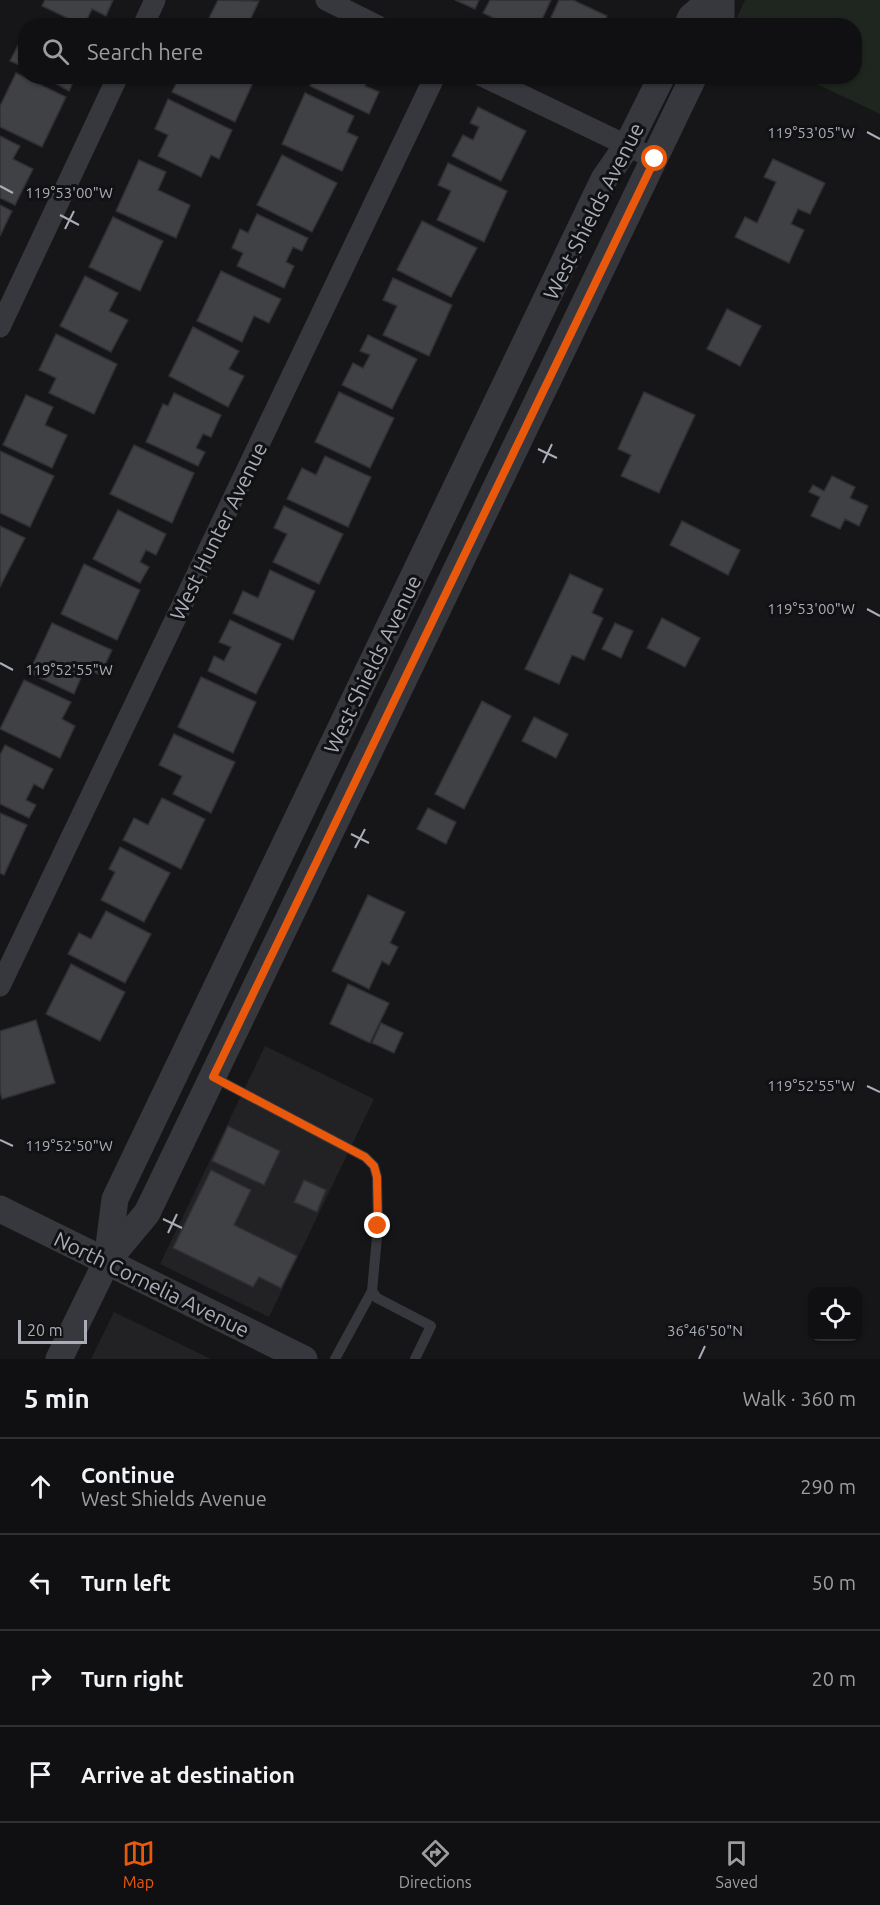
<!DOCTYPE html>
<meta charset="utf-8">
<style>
:root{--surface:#101012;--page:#19191b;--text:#f1f3f6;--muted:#9c9d9f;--line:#303032;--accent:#ea580c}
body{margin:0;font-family:Ubuntu,sans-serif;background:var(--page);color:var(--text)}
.controls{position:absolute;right:18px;bottom:18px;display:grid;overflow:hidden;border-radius:12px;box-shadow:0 2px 4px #0004}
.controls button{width:54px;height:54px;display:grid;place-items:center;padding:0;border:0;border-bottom:2px solid var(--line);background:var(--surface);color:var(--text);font:30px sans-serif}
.scale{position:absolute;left:18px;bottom:15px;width:69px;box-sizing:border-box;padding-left:6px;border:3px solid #a8adb8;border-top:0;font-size:16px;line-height:21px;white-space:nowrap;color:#a8adb8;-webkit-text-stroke:4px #111113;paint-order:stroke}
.stop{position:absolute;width:18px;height:18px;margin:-14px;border:4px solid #ea580c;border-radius:50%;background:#fff}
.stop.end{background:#ea580c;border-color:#fff;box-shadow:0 2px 6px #0008}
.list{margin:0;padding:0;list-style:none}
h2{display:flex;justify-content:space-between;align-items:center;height:78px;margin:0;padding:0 24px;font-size:26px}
h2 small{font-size:20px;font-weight:400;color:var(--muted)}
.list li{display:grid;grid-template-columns:39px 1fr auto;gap:18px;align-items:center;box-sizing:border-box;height:96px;padding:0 24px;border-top:2px solid var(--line)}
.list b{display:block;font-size:22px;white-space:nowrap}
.list p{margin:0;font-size:20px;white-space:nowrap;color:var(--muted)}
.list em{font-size:20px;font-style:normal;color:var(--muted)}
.icon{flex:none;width:33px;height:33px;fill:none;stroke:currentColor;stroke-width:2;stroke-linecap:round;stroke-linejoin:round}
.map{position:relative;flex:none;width:880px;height:1359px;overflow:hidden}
.search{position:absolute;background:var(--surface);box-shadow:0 2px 4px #0004;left:18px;right:18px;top:18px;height:66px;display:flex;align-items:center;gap:15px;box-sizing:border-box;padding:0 21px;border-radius:24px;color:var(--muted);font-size:22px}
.sheet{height:462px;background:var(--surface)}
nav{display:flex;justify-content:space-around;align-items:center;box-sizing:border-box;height:84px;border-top:2px solid var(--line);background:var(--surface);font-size:16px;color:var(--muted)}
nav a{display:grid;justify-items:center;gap:3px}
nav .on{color:var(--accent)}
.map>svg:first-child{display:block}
</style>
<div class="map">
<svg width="880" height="1359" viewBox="0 0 880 1359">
<rect width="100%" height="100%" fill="#161618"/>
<!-- built -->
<g fill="#222225">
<path d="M265,1046L374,1099L269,1317L160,1264Z"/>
<path d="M114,1312L211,1359H91Z"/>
</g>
<!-- green -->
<path fill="#1e261f" d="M745,0H880V114L802,77L854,76V26H733Z"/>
<!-- building -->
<g fill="#404145" stroke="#303034" stroke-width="1.5">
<path d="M45,0H113L106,16L92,9L84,26L42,6Z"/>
<path d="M218,0L259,1L251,18L266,26H205Z"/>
<path d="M455,0H479L475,9Z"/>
<path d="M490,0H551L539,26H510L483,13Z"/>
<path d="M559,0H573L607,16L603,26H547Z"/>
<path d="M26,30V68L10,61Z"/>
<path d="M16,73L66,97L42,147L0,127V106Z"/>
<path d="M42,76H76L69,91Z"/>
<path d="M180,76H256L235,122L172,92Z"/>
<path d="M315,76H370L365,86L379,92L369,114L310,86Z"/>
<path d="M305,93L354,116L347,132L358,137L342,171L282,144Z"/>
<path d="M168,99L232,130L219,159L211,155L201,177L158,156L168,135L155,129Z"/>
<path d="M478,107L526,131L501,181L452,156L463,135L473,140L479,127L470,123Z"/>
<path d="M0,136L20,146L13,159L33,169L15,205L0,198Z"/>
<path d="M282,155L337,183L312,232L257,205Z"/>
<path d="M773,159L825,183L810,214L798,209L791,224L804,230L789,263L735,237L745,217L757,223L776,182L764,177Z"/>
<path d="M139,160L166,172L158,190L190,205L176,238L116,211Z"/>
<path d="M448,163L507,191L484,242L437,220L451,191L438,185Z"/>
<path d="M0,205L12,211L0,236Z"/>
<path d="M257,214L308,238L302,251L293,247L286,262L294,266L284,288L237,266L243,253L232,248L240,229L248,233Z"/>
<path d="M113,217L163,241L140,291L89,267Z"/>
<path d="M422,221L477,248L451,297L397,270Z"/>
<path d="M221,271L281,299L269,323L254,316L242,342L197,321Z"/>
<path d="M85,276L118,293L109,311L128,320L111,352L60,326Z"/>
<path d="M393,278L452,305L429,356L383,335L397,306L383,300Z"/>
<path d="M727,309L761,326L740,366L707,349Z"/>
<path d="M193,327L239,351L229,369L244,376L228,407L169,376Z"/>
<path d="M56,334L117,364L94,414L49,393L56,378L39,370Z"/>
<path d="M368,335L417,359L392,409L342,385L353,363L363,368L370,355L360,351Z"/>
<path d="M339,392L394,418L370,468L315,442Z"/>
<path d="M644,392L695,415L659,493L621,476L631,455L618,449Z"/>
<path d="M174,393L221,415L211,437L203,434L196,448L205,452L198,466L146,442L163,404L168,406Z"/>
<path d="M26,395L53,407L45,425L67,435L52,468L3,445Z"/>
<path d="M134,445L194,473L172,523L110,494Z"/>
<path d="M0,451L54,476L30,527L0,513Z"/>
<path d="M325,456L371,477L348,527L287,499L302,468L316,475Z"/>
<path d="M832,476L855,487L850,498L868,506L859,526L845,519L840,529L811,516L820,497L809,492L813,485L824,491Z"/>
<path d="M284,506L343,534L319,584L273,562L287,534L274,528Z"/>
<path d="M118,510L166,534L156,555L146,550L140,562L149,567L140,583L93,559Z"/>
<path d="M682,521L740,550L728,575L670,545Z"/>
<path d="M0,526L25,538L0,587Z"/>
<path d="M84,564L140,590L117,640L61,614Z"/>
<path d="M270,570L315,591L293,640L233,613L243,591L258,598Z"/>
<path d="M570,574L603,589L592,613L603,618L584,660L572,655L559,684L525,669Z"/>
<path d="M662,618L700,638L685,667L647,648Z"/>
<path d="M230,620L281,644L256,694L208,671L214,656L224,661L231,647L219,642Z"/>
<path d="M52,623L112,650L100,675L85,668L74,694L29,673Z"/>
<path d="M615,623L633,631L621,658L602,649Z"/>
<path d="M201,677L256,702L233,753L178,727Z"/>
<path d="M24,680L71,702L62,719L75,726L60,758L0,729Z"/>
<path d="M482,701L511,716L464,809L435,794Z"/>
<path d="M534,717L568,734L556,758L522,741Z"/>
<path d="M174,734L235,762L211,813L173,794L182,776L159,765Z"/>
<path d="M5,745L53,769L43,789L34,784L26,800L36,805L29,818L0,804V755Z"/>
<path d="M162,798L205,819L181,869L123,840L134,818L148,825Z"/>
<path d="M428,808L456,822L446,844L417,829Z"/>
<path d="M0,813L27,825L4,875L0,873Z"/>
<path d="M120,847L170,873L144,922L101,900L115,872L109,869Z"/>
<path d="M368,895L405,912L390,943L398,947L389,965L382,961L369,989L332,971Z"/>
<path d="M106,911L151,934L125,983L68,954L79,933L91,939Z"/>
<path d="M71,964L125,992L100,1041L46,1014Z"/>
<path d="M348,984L389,1003L370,1043L330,1024Z"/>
<path d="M36,1020L55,1083L2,1099L0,1091V1031Z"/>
<path d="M381,1023L403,1033L394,1053L372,1043Z"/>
<path d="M228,1126L280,1151L264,1185L212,1161Z"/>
<path d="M211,1170L251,1190L234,1225L297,1256L281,1288L259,1277L253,1287L173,1248Z"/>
<path d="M304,1180L326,1190L317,1212L294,1202Z"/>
</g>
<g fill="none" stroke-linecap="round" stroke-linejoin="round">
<!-- service -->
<g stroke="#37383d" stroke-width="10">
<path d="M213,1077L365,1157L374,1166L377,1177L378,1226L372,1291L377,1298L431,1326L415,1359"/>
<path d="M335,1359L372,1291"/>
</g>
<!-- minor -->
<g stroke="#37383d" stroke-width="21">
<path d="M326,0L378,26"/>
<path d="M143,26L155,0"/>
<path d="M482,76L655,159"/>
<path d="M0,327L118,76"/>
<path d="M0,986L435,76"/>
</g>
<!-- tertiary -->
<g stroke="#37383d" stroke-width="27">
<path d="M687,26L691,17L711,0"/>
<path d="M719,26L721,22V0"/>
<path d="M0,1209L304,1359"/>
<path d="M107,1261L115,1199L604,179L627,146L662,76"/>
<path d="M59,1359L107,1261L147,1213L694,76"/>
</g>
</g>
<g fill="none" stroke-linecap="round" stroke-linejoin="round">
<!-- route -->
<path stroke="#ea580c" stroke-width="8" d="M378,1226L377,1177L374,1166L365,1157L213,1077L655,159"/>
</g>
<!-- ticks -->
<path fill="none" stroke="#a8adb8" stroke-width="2" d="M867,132L880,139M0,186L13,193M60,215L79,225M65,229L74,211M538,449L557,458M543,463L552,444M867,609L880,616M0,663L13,670M351,834L369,843M355,848L365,829M867,1086L880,1092M0,1140L13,1146M163,1219L182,1228M168,1233L177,1214M699,1359L705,1346"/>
<g text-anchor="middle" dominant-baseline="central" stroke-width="6" stroke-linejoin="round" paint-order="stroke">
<!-- street labels -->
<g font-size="21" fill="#a8adb8" stroke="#111113">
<text transform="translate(593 211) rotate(-63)">West Shields Avenue</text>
<text transform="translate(218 531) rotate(-64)">West Hunter Avenue</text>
<text transform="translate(372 664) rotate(-64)">West Shields Avenue</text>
<text transform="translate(152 1284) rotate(26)">North Cornelia Avenue</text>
</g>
</g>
<g font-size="15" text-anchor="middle" fill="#a8adb8" stroke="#111113" stroke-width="6" stroke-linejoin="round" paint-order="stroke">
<text x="811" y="138">119°53'05"W</text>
<text x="69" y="198">119°53'00"W</text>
<text x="811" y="614">119°53'00"W</text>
<text x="69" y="675">119°52'55"W</text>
<text x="811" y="1091">119°52'55"W</text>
<text x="69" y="1151">119°52'50"W</text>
<text x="705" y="1336">36°46'50"N</text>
</g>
</svg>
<div class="controls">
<button><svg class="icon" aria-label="locate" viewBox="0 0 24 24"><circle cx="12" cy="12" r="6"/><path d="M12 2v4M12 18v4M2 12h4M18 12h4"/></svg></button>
</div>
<div class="scale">20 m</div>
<div class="stop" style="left:655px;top:159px"></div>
<div class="stop end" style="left:378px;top:1226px"></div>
<div class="search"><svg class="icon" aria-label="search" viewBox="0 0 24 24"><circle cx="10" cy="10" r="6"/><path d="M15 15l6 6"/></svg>Search here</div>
</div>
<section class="sheet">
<h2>5 min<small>Walk · 360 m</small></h2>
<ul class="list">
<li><svg class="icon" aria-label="ahead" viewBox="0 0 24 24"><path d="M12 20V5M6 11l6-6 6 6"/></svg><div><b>Continue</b><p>West Shields Avenue</p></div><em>290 m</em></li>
<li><svg class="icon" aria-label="left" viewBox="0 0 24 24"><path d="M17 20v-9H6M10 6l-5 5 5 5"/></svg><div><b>Turn left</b></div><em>50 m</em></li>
<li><svg class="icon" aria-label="right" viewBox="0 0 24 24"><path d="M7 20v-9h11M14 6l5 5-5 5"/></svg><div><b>Turn right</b></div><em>20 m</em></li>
<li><svg class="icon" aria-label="arrive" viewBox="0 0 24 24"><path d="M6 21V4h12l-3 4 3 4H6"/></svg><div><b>Arrive at destination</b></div></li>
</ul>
</section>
<nav>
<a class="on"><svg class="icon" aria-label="map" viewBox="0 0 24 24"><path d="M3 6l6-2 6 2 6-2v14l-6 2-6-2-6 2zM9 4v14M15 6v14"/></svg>Map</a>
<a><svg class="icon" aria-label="directions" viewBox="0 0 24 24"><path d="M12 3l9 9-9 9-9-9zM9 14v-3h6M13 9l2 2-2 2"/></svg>Directions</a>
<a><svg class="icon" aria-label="saved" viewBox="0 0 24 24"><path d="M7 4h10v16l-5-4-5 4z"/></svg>Saved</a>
</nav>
